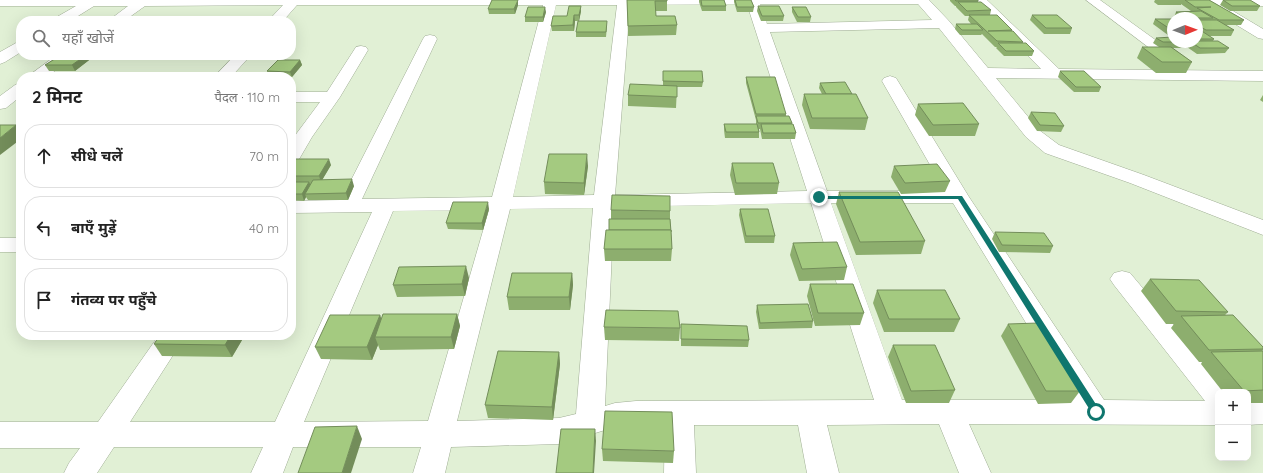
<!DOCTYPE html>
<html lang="hi">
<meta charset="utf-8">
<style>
:root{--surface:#fff;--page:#f6f6f6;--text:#222;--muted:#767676;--line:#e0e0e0}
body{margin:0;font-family:Quicksand,"Noto Sans Devanagari",sans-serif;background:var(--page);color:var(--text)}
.controls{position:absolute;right:12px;bottom:12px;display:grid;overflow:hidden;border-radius:8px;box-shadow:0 4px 16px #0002}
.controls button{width:36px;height:36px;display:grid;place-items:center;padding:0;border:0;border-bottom:1px solid var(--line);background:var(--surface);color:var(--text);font:20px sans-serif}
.compass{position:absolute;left:1167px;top:12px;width:36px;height:36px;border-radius:50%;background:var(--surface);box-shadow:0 4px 16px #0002;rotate:89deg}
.stop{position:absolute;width:12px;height:12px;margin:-9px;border:3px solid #0f766e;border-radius:50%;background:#fff}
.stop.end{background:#0f766e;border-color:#fff;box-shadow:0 1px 4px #0008}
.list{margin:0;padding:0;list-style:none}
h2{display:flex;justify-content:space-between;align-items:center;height:52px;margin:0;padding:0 16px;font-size:17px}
h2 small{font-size:13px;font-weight:400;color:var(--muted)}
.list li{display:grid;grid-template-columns:26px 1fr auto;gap:12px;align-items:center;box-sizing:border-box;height:64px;margin:0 8px 8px;padding:0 8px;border:1px solid var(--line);border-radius:16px}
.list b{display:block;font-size:15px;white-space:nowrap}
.list em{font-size:13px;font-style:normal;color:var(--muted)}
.icon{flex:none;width:22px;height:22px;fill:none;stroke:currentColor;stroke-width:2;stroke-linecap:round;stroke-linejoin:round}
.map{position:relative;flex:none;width:1263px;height:473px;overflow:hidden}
.search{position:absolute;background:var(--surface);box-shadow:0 4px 16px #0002;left:16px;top:16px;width:280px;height:44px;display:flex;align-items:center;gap:10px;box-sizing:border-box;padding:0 14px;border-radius:16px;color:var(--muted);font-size:15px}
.panel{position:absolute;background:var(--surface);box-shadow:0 4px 16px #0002;left:16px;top:72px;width:280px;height:268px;border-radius:16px}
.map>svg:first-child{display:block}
</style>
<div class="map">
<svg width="1263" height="473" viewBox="0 0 1263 473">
<rect width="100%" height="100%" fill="#e1f0d5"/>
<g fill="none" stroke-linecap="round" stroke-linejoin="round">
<!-- street casing -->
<g stroke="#9fad94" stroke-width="1">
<g id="street">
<path d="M0,0H929L949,21L988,68L1041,69L974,0H987L1059,69L1263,71V81L996,78L1039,130L1059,145L1144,175L1263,220V235L1130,183L1045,153L1026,137L939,28L770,32L827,191H945L882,81L884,78L890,76L896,78L969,197L1104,400L1205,401L1114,285L1110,279L1114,273L1122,271L1130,273L1230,392H1218V425L969,424L991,473H959L939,424L827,425L839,473H807L798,425H694L696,473H664L665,425L615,427L559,444L451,447L445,473H413L421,447H293L283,473H251L263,447H114L97,473H64L69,463L80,448H0V422H98L159,335H186L130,422H275L372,212L291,213V201L341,200L423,39L425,36L430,35L435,36L437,39L362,199L492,197L543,5H297L283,21H268L283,5L145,6L124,21H108L128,6H94L70,21H53L55,18L76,6H0ZM747,4L807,191L615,195L630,5ZM760,4H918L932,20L767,24ZM556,5H617L594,195L513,197ZM811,203L874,400L636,401L615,403L605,406L614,207ZM831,203H953L1073,400H902ZM593,208L576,414L559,418L457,421L510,209ZM489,210L428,421L304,422L393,211Z"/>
<path d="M1086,0H1100L1186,62L1189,65L1186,68L1181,70L1176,68Z"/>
<path d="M1201,0H1263V6L1223,5L1263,29V39L1258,38L1202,4Z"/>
<path d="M21,42V52L5,62L0,64V52L16,43Z"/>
<path d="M361,46L366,47L368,50L340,97L312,137L298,161L291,163V141L320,102H291V92H327L356,47Z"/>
<path d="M57,55H75L47,77H29L31,74Z"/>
<path d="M235,55H251L231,77H214Z"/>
<path d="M21,83V96L6,108L0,109V96L15,85Z"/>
<rect x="0" y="238" width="21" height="14"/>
<path d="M1263,400V424L1248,425V401Z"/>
</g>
</g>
<!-- street -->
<use href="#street" fill="#fff" fill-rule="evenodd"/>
</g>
<!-- wall -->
<g fill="#8dae6e">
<path d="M627,0H667V11H655L656,16L677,25L676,35L628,36Z"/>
<path d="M699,0H724L726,6V11H702L699,2Z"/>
<path d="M734,0H751L754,7L753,12H737L734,2Z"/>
<path d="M950,0H978V2L991,10L990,15L1012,30V31L1023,42V43L1034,51L1032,56H1004L996,48L997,47H995L982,34L981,35H960L955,29L956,24H971L968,20L969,16H965L956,7V6H955L950,1Z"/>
<path d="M1155,0H1209L1244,20L1241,25H1226L1234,30L1231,36H1209L1214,39L1213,41L1229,48L1225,53L1197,54L1187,47L1188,44L1186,48H1172L1192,62L1186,73H1156L1137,58L1142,47H1159L1153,43L1156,38H1172L1153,24L1155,19H1173V42H1197V18H1176L1174,17L1176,12L1191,11L1181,4V5H1158L1154,2Z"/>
<path d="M1223,0L1260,6L1257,11H1230L1220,5Z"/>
<path d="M518,5L515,14H489L488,9Z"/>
<path d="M758,6L784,16L783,21H761L757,11Z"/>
<path d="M792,7L811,17L810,22H797L792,12Z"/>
<path d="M581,11L579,21H575L574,31H552L551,26Z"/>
<path d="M546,12L543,22H525V17Z"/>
<path d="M1032,15L1072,28L1070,34H1044L1030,20Z"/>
<path d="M607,26L606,37H576V32Z"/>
<path d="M61,55H96L95,56H93V57L75,71H49L45,65Z"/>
<path d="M300,60L302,65L292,77H269L267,71Z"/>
<path d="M663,71L703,82L702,87H677L676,108L628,106V95L663,85Z"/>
<path d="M1060,71L1101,87L1099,92H1074L1058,77Z"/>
<path d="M746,77L786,114V116L792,123V124L796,133L795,139H762L760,129H759V138H725L724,130V124H756V120L746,83Z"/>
<path d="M820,83L852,94L868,118L865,130L810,129L802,105L804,94H822L819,88Z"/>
<path d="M1263,95V102L1260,100Z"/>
<path d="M918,104L979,124L975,136H929L915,115Z"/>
<path d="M1031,112L1064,126L1061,132L1037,131L1028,118Z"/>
<path d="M291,161L331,165L322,180L354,186L348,200H308L306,197L304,201L291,200Z"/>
<path d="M732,163L779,183L777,194L735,195L730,175Z"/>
<path d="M588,166L584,195L545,194L544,182Z"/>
<path d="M894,166L950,181L945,192L901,194L891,177Z"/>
<path d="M839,192L925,241L921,254L856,255L836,204Z"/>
<path d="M489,209L483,230L448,229L446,223Z"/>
<path d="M740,209L775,236L774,243H745L739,215Z"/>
<path d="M611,210L670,211V219L672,249L671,261H605L604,249L609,230L611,219Z"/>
<path d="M995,232L1053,246L1050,253L999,252L992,239Z"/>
<path d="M793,243L847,267L844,280L799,281L790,255Z"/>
<path d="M572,273L573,285L570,310H509L507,297Z"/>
<path d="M469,278L465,296L397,297L393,285Z"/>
<path d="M1150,279L1228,312L1225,315L1263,347V350L1262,351H1263V403H1248V392H1223L1201,364L1202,362H1199L1171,328L1174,324H1166L1141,291Z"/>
<path d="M810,284L864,313L860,325L815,326L807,296Z"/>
<path d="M877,290L960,319L954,332H884L873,303Z"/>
<path d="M757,305L813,321L812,328L759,329L756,312Z"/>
<path d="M457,314L460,326L454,349L380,350L378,345L372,360L321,359L315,347L380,315L381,319Z"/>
<path d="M681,324L749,340L748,347L681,346Z"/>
<path d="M1008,324L1080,391L1071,403L1038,404L1001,336Z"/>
<path d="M604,327L680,328L679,341L605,340Z"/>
<path d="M245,335L232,357L162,356L154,344Z"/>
<path d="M893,345L955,390L949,403H906L888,357Z"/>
<path d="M559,352L560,364L553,420L488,418L485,405Z"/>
<path d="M602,449L674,451L673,463L603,461Z"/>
</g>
<!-- shaded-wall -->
<g fill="#738d5a">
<path d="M518,0V5L515,14L514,9Z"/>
<path d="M581,6V11L579,21V15Z"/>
<path d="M545,7L546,12L543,22V17Z"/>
<path d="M574,15L575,21L574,31L573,25Z"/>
<path d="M86,55H92L93,57L75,71L72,65Z"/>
<path d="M300,60L302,65L292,77L290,72Z"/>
<path d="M104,74L106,77H100Z"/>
<path d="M16,125L21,133V139L0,155V138Z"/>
<path d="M587,154L588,166L584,195V183Z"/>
<path d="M329,159L331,165L321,182L319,176Z"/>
<path d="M352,179L354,186L348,200L346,193Z"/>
<path d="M309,182L312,188L305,194L306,197L304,201L302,194Z"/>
<path d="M488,202L489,209L483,230L482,223Z"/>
<path d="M466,266L469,278L465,296L462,284Z"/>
<path d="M572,273L573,285L570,310L569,297Z"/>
<path d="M457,314L460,326L454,349L451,337Z"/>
<path d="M380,315L384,327L375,337L378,345L372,360L367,347Z"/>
<path d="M231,335H245L232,357L225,345Z"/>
<path d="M559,352L560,364L553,420L552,407Z"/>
<path d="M357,426L362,439L351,473H342Z"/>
<path d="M595,429L596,441L594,473H593Z"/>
</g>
<!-- building -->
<g fill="#a4ca80" stroke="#738d5a">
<path d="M492,0H518L514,9H488Z"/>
<path d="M627,0H667V1H655L656,16H675L677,25L628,26Z"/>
<path d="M701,0H724L726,6H702Z"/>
<path d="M735,0H751L754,7H737Z"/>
<path d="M955,0H978V1H956Z"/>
<path d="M1185,0H1209L1244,20H1219L1197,8L1211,7H1195Z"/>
<path d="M1223,0H1250L1260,6H1232Z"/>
<path d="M958,2H981L991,10L967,11Z"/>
<path d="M569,6H581L579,15H574L573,25L551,26L553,16H567Z"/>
<path d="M758,6H779L784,16H762Z"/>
<path d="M528,7H545L543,17H525Z"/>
<path d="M792,7H806L811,17H798Z"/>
<path d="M1201,11L1213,18H1187L1176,12Z"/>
<path d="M969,15H997L1012,30L988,31H1013L1023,42L997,41Z"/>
<path d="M1032,15H1057L1072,28H1046Z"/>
<path d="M1155,19H1173V31Z"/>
<path d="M1197,20H1217L1234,30H1206L1197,25Z"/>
<path d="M578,21H607L606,32H576Z"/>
<path d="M956,24H977L983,30H962Z"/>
<path d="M1197,28L1214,39H1197Z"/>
<path d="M1173,37V42H1189H1163L1156,38Z"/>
<path d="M1197,41H1218L1229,48H1200L1191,42H1197Z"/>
<path d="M998,43H1026L1034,51H1006Z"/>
<path d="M1142,47H1171L1192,62H1162Z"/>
<path d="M61,55H86L72,65H45Z"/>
<path d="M278,60H300L290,72L267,71Z"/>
<path d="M663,71H702L703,82L663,81Z"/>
<path d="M1060,71H1084L1101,87H1076Z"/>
<path d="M78,74H104L100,77H74Z"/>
<path d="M746,77H775L786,114H756Z"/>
<path d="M845,82L852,94H826L820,83Z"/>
<path d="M630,84L677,86V97L628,95Z"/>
<path d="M804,94H856L868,118H812Z"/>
<path d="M963,103L979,124L933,125L918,104Z"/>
<path d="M1031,112L1055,113L1064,126L1040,125Z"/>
<path d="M756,116H789L792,123H758Z"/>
<path d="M724,124H757L759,132H726Z"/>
<path d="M761,124H793L796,133H763Z"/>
<path d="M0,125H16L0,138Z"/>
<path d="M549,154H587L584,183L544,182Z"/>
<path d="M293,159H329L319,176H291V161Z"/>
<path d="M732,163H773L779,183H736Z"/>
<path d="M937,164L950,181L905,183L894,166Z"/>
<path d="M352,179L346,193L305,194L313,180Z"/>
<path d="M291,182H309L302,194H291Z"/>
<path d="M839,192H898L925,241L860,242Z"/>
<path d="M612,195L670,196V211L611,210Z"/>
<path d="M453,202H488L482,223H446Z"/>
<path d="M740,209H768L775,236H746Z"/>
<path d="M609,219H670L671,232V230H609Z"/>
<path d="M606,230H671L672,249H604Z"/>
<path d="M995,232L1044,233L1053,246L1002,245Z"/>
<path d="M837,242L847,267L802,269L793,243Z"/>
<path d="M466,266L462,284L393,285L399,267Z"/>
<path d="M512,273H572L569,297H507Z"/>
<path d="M1150,279L1199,280L1228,312L1176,311Z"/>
<path d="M810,284H853L864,313H818Z"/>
<path d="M877,290H945L960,319H889Z"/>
<path d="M808,304L813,321L760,323L757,305Z"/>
<path d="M606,310L678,311L680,328L604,327Z"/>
<path d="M383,314H457L451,337H375Z"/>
<path d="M330,315H380L367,347H315Z"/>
<path d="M1233,315L1263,347V349L1209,350L1181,316Z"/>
<path d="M1038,323L1080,391H1046L1008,324Z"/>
<path d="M681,324L747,326L749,340L681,339Z"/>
<path d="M160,335H231L225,345L154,344Z"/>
<path d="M893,345H935L955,390L911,391Z"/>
<path d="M498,351L559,352L552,407L485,405Z"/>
<path d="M1263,351V390L1244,391L1211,352Z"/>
<path d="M605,411L672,412L674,451L602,449Z"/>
<path d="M357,426L342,473H298L315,427Z"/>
<path d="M561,429H595L593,473H556Z"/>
</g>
<!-- route -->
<path fill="#0f766e" d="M817,196H962L1099,409L1100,412L1099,415H1093L958,199H819L816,197Z"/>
</svg>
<div class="controls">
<button>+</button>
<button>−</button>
</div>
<svg class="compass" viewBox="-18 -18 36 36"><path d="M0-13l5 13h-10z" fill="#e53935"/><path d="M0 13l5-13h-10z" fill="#767676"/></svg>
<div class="stop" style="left:1096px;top:412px"></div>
<div class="stop end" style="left:819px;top:197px"></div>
<div class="search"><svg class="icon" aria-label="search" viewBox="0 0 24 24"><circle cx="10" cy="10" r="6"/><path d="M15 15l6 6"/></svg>यहाँ खोजें</div>
<section class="panel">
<h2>2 मिनट<small>पैदल · 110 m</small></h2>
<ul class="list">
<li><svg class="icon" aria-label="ahead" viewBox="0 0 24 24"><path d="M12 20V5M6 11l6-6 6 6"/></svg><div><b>सीधे चलें</b></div><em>70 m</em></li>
<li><svg class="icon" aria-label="left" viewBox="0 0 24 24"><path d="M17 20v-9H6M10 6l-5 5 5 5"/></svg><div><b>बाएँ मुड़ें</b></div><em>40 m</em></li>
<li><svg class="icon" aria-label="arrive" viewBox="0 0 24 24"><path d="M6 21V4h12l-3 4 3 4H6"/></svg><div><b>गंतव्य पर पहुँचे</b></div></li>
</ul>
</section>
</div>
